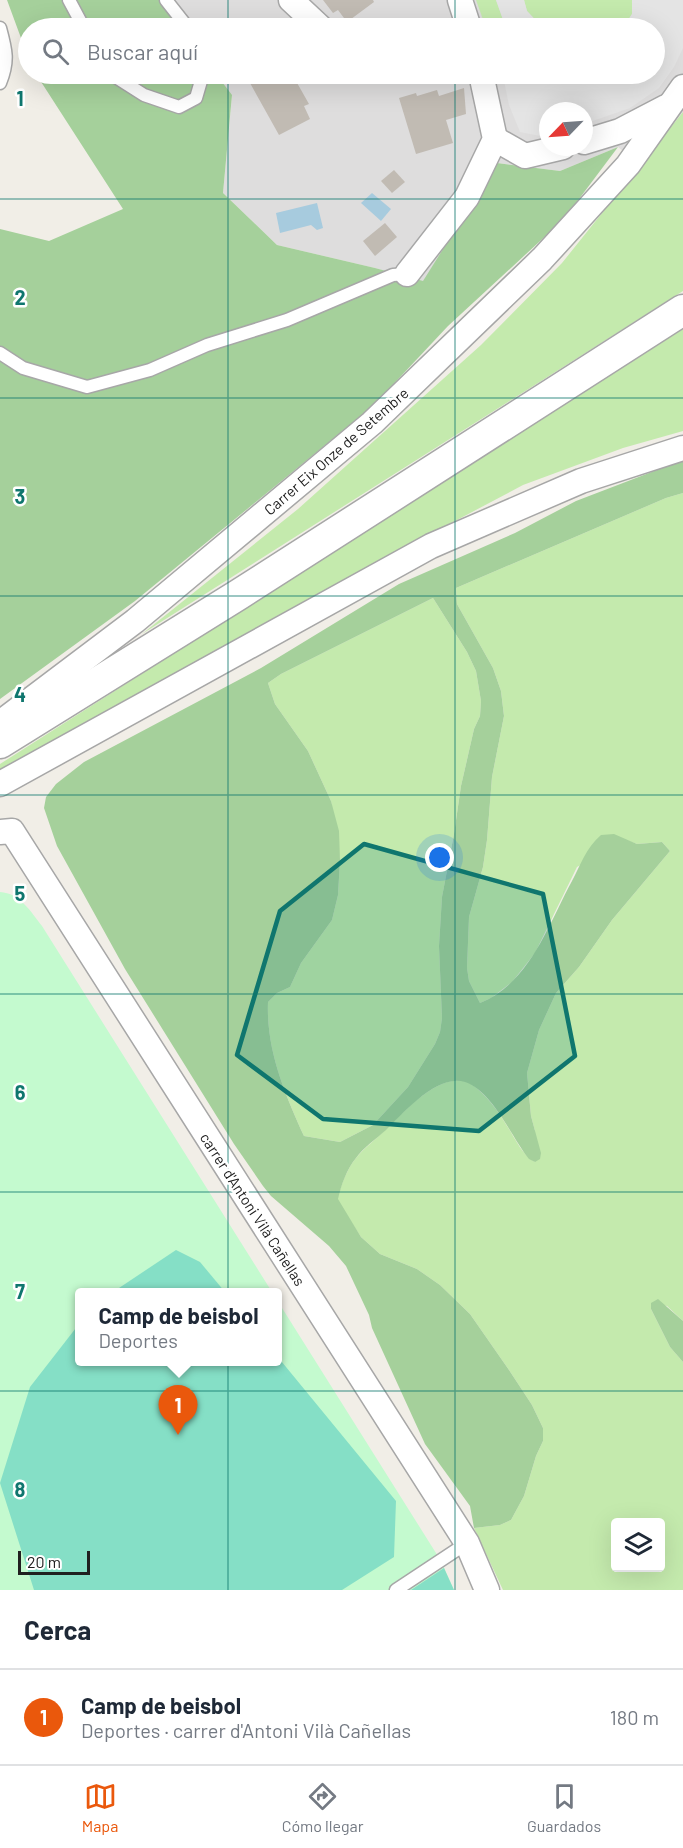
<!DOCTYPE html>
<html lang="es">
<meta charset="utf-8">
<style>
:root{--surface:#fff;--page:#f2f2f3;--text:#1f2937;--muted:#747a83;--line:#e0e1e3;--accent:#ea580c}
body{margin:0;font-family:Barlow,sans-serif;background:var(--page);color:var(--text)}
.controls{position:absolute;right:18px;bottom:18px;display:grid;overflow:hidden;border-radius:6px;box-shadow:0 6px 24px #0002}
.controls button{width:54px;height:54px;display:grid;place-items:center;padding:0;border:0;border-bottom:2px solid var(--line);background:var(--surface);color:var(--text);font:30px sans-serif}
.compass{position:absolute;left:539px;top:102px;width:54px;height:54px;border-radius:50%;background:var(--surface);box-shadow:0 6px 24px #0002;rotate:245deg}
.scale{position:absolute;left:18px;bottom:15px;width:72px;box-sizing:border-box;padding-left:6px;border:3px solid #202020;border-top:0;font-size:16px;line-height:21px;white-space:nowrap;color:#202020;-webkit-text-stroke:4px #fff;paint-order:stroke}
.you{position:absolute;left:440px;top:858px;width:21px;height:21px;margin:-15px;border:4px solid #fff;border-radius:50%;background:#1a73e8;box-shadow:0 0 0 9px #1a73e833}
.badge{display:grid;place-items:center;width:39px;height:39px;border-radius:50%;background:var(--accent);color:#fff;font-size:20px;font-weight:700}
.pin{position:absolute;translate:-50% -50px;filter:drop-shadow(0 2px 3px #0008)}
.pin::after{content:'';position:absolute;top:32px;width:21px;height:18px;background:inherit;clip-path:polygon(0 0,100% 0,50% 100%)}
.popup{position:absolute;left:75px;top:1288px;width:207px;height:78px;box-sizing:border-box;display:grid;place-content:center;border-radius:6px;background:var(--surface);filter:drop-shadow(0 2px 4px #0005);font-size:20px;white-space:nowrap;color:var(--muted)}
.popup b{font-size:22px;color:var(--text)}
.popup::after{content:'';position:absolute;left:50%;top:100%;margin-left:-12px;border:12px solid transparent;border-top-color:var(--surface)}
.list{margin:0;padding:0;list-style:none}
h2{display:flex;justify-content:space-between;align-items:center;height:78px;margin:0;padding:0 24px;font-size:26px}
h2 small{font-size:20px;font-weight:400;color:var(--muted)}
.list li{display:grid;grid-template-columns:39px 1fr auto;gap:18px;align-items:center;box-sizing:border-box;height:96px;padding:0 24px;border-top:2px solid var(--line)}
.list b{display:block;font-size:22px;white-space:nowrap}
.list p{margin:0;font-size:20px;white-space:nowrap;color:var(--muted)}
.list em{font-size:20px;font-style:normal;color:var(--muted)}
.icon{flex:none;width:33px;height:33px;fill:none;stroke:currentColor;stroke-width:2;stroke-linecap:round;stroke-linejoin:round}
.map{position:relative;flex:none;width:683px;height:1590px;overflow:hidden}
.search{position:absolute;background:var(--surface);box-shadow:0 6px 24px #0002;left:18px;right:18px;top:18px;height:66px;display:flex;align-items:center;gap:15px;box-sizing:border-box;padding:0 21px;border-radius:33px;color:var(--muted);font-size:22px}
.sheet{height:174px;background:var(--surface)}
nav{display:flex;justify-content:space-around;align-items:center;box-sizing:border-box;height:84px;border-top:2px solid var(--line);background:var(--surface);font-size:16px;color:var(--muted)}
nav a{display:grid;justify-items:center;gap:3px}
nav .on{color:var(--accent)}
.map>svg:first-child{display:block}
</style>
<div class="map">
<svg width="683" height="1590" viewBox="0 0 683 1590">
<rect width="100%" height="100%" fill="#f1eee7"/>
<!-- residential -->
<path fill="#dedddd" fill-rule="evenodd" d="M163,0H683V112L640,165L618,147L560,171L497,163L423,282L375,268L277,245L223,193L232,96L216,74H654V28H183ZM548,111H584V147H548Z"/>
<!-- grass -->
<g fill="#c4eaad" fill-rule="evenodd">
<path d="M476,0H496L506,28H486Z"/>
<path d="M524,0H632V14L623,28H543L527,11Z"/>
<path d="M683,112V291L142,634L298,509L481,345L562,263Z"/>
<path d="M683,329V431L623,448L523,485L342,581L0,771V764Z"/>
<path d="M683,493V1321L667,1306L651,1303V1309L670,1347L683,1362V1590H503L474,1528L500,1525L511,1520L524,1496L536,1456L543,1441V1428L532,1405L509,1370L470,1314L440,1285L417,1269L380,1254L361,1237L337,1200C341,1185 347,1169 356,1158C364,1148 374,1141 383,1132C401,1115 442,1067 471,1084C486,1094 498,1111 507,1126C515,1138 522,1155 535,1162V1131L531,1116L527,1073L539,1030L556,993L579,967L612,920L670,851L662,842L637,844L626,840L577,867L535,953L512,982L491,998L480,1003L469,981L467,968L469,917L483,867L487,840L492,777L504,716L501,691L493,668L457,604L456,588L666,498ZM616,1522H660V1568H616Z"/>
<path d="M433,598L467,652L476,671L481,701L480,716L474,729L461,786L454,834L442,897L439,946L442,1018L440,1032L435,1044L408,1087L373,1125L340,1142L304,1136C285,1094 266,1050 268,1002L277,993L290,987L301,963L332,920L338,895L340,860L331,801L308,751L275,704L268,683L281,674Z"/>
</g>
<!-- forest -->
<g fill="#a5d09b" fill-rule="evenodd">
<path d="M7,0H163L183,28H28V57Z"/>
<path d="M36,74H216L232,95L223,193L277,245L375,268L423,281L497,163L560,171L618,147L564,219L448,326L373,406L135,601L0,699V229L49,241L123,209Z"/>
<path d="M683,460V493L666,498L456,588L457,604L493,668L501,691L504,716L492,777L487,840L483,867L469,917L467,968L469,981L480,1003C530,983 548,925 572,881C581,864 586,848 601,835L614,834L637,844L662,842L670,851L612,920L579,967L556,993L539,1030L527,1073L531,1116L541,1153L540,1159L535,1162L529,1159C511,1137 493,1091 465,1082C438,1073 403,1113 386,1130C376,1139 364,1147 356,1158C347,1169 341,1185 338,1199L361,1237L380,1254L417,1269L440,1285L470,1314L509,1370L532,1405L543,1428V1441L536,1456L524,1496L511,1520L500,1525L474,1528L470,1506L425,1444L372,1328L369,1315L346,1266L329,1246L271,1196L263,1186L234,1144L125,969L57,846L44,808L46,797L56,784L84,762L261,668L399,584L515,533L576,501ZM433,598L467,652L476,671L481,701L480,716L474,729L461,786L454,834L442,897L439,946L442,1018L440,1032L435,1044L408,1087L373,1125L340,1142L304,1136C285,1094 266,1050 268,1002L277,993L290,987L301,963L332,920L338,895L340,860L339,831L331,801L308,751L275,704L268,683L281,674Z"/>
<path d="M658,1299L683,1321V1362L670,1347L651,1309V1303Z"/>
</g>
<!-- park -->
<path fill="#c4facf" d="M0,892C20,893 31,912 42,926L272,1292H79V1362H277V1300L441,1561L454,1590H0Z"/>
<!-- pitch -->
<g fill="#85dfc6">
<path d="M176,1250L200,1262L225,1292H113Z"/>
<path d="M79,1324V1362H277V1356L396,1501L394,1557L342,1590H34L0,1483L30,1387Z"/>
<path d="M444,1568L454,1590H411Z"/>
</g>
<!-- parking -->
<g fill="#e4e4e4">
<path d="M496,0H524L527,11L543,28H506Z"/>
<path d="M632,0H683V48L674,67L659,88L630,108L584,124V111H548V134L540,136L520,132L509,105L503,76L504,74H654V28H623L632,14Z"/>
</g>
<!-- water -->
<g fill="#a7cbde">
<path d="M372,193L391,209L381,221L361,203Z"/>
<path d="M317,203L323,228L317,230L311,225L280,233L276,213Z"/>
</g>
<!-- building -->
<g fill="#c1bbb3">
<path d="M323,0H373L374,2L347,22L338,10L333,13Z"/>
<path d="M245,74H292L309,104L304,106L310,119L279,135Z"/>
<path d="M464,88L466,114L446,120L453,143L416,154L399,98L416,93L417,96L437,90L439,96Z"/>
<path d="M394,170L405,182L392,193L381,181Z"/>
<path d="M385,223L397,237L375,256L363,241Z"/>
</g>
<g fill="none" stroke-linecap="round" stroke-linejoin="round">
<!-- service casing -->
<g stroke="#a7a7a7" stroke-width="15">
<g id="service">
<path d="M69,0L84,28"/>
<path d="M166,0L188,28"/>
<path d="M0,28C6,50 9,61 0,83"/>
<path d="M111,74L144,95L179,107L196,98L203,74"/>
<path d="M0,353L23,368L87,387L150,370L207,345L287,320L393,275L407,274"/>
<path d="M396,1590L467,1543"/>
</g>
</g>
<!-- minor casing -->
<g stroke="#a7a7a7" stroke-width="27">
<g id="minor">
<path d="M291,0L321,28"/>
<path d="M460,0L469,28"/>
<path d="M495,139L525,156L563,147"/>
<path d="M584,142L620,131L666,107"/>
<path d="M407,274L467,197L495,139L481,74"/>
<path d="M0,723L135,621L372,423L542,259L628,165L683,87"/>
<path d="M0,784L431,546L581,481L683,448"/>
<path d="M0,832L12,831L467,1543L487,1590"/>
</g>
</g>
<!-- tertiary casing -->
<g stroke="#a7a7a7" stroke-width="33">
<path id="tertiary" d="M0,743L238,595L683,310"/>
</g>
<!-- service -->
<use href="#service" stroke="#fff" stroke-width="12"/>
<!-- minor -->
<use href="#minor" stroke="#fff" stroke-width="24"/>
<!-- tertiary -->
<use href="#tertiary" stroke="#fff" stroke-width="30"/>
</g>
<!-- marked area -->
<path fill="#0f766e" fill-opacity="0.2" stroke="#0f766e" stroke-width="4.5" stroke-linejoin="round" d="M364,844L543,894L575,1056L479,1131L323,1119L237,1055L280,911Z"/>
<!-- grid -->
<path fill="none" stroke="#0f766e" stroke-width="1.5" stroke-opacity="0.55" d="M228,0V28M455,0V28M228,74V1590M455,74V1590M0,199H683M0,398H683M0,596H683M0,795H683M0,994H683M0,1192H683M0,1391H683"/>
<g text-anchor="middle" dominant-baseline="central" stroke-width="5" stroke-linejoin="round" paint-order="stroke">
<!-- street labels -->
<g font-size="15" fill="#202020" stroke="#fff">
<text transform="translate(336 451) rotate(-41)">Carrer Eix Onze de Setembre</text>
<text transform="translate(253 1209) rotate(57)">carrer d'Antoni Vilà Cañellas</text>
</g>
</g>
<g font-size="20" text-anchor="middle" font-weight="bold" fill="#0f766e" stroke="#fff" stroke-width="5" stroke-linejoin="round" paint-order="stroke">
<text x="20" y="106">1</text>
<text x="20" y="305">2</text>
<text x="20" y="504">3</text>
<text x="20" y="702">4</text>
<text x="20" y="901">5</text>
<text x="20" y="1100">6</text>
<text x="20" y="1299">7</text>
<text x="20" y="1497">8</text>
</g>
</svg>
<div class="controls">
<button><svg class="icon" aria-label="layers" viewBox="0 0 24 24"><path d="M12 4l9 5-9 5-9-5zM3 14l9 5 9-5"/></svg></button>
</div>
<svg class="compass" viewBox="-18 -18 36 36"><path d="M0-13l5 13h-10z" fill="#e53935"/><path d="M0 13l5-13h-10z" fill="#747a83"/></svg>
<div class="scale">20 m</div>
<div class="you"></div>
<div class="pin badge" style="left:178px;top:1435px">1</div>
<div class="popup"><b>Camp de beisbol</b>Deportes</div>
<div class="search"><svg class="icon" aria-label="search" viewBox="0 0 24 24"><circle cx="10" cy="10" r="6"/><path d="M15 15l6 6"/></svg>Buscar aquí</div>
</div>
<section class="sheet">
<h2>Cerca<small></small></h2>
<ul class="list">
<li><span class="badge">1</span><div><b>Camp de beisbol</b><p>Deportes · carrer d'Antoni Vilà Cañellas</p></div><em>180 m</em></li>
</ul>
</section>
<nav>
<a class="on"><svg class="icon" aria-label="map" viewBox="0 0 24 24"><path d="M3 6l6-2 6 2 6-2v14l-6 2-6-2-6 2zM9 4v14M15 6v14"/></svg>Mapa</a>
<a><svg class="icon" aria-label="directions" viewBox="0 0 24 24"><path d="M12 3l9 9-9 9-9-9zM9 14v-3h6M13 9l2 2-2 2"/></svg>Cómo llegar</a>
<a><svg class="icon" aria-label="saved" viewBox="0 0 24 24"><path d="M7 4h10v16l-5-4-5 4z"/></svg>Guardados</a>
</nav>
